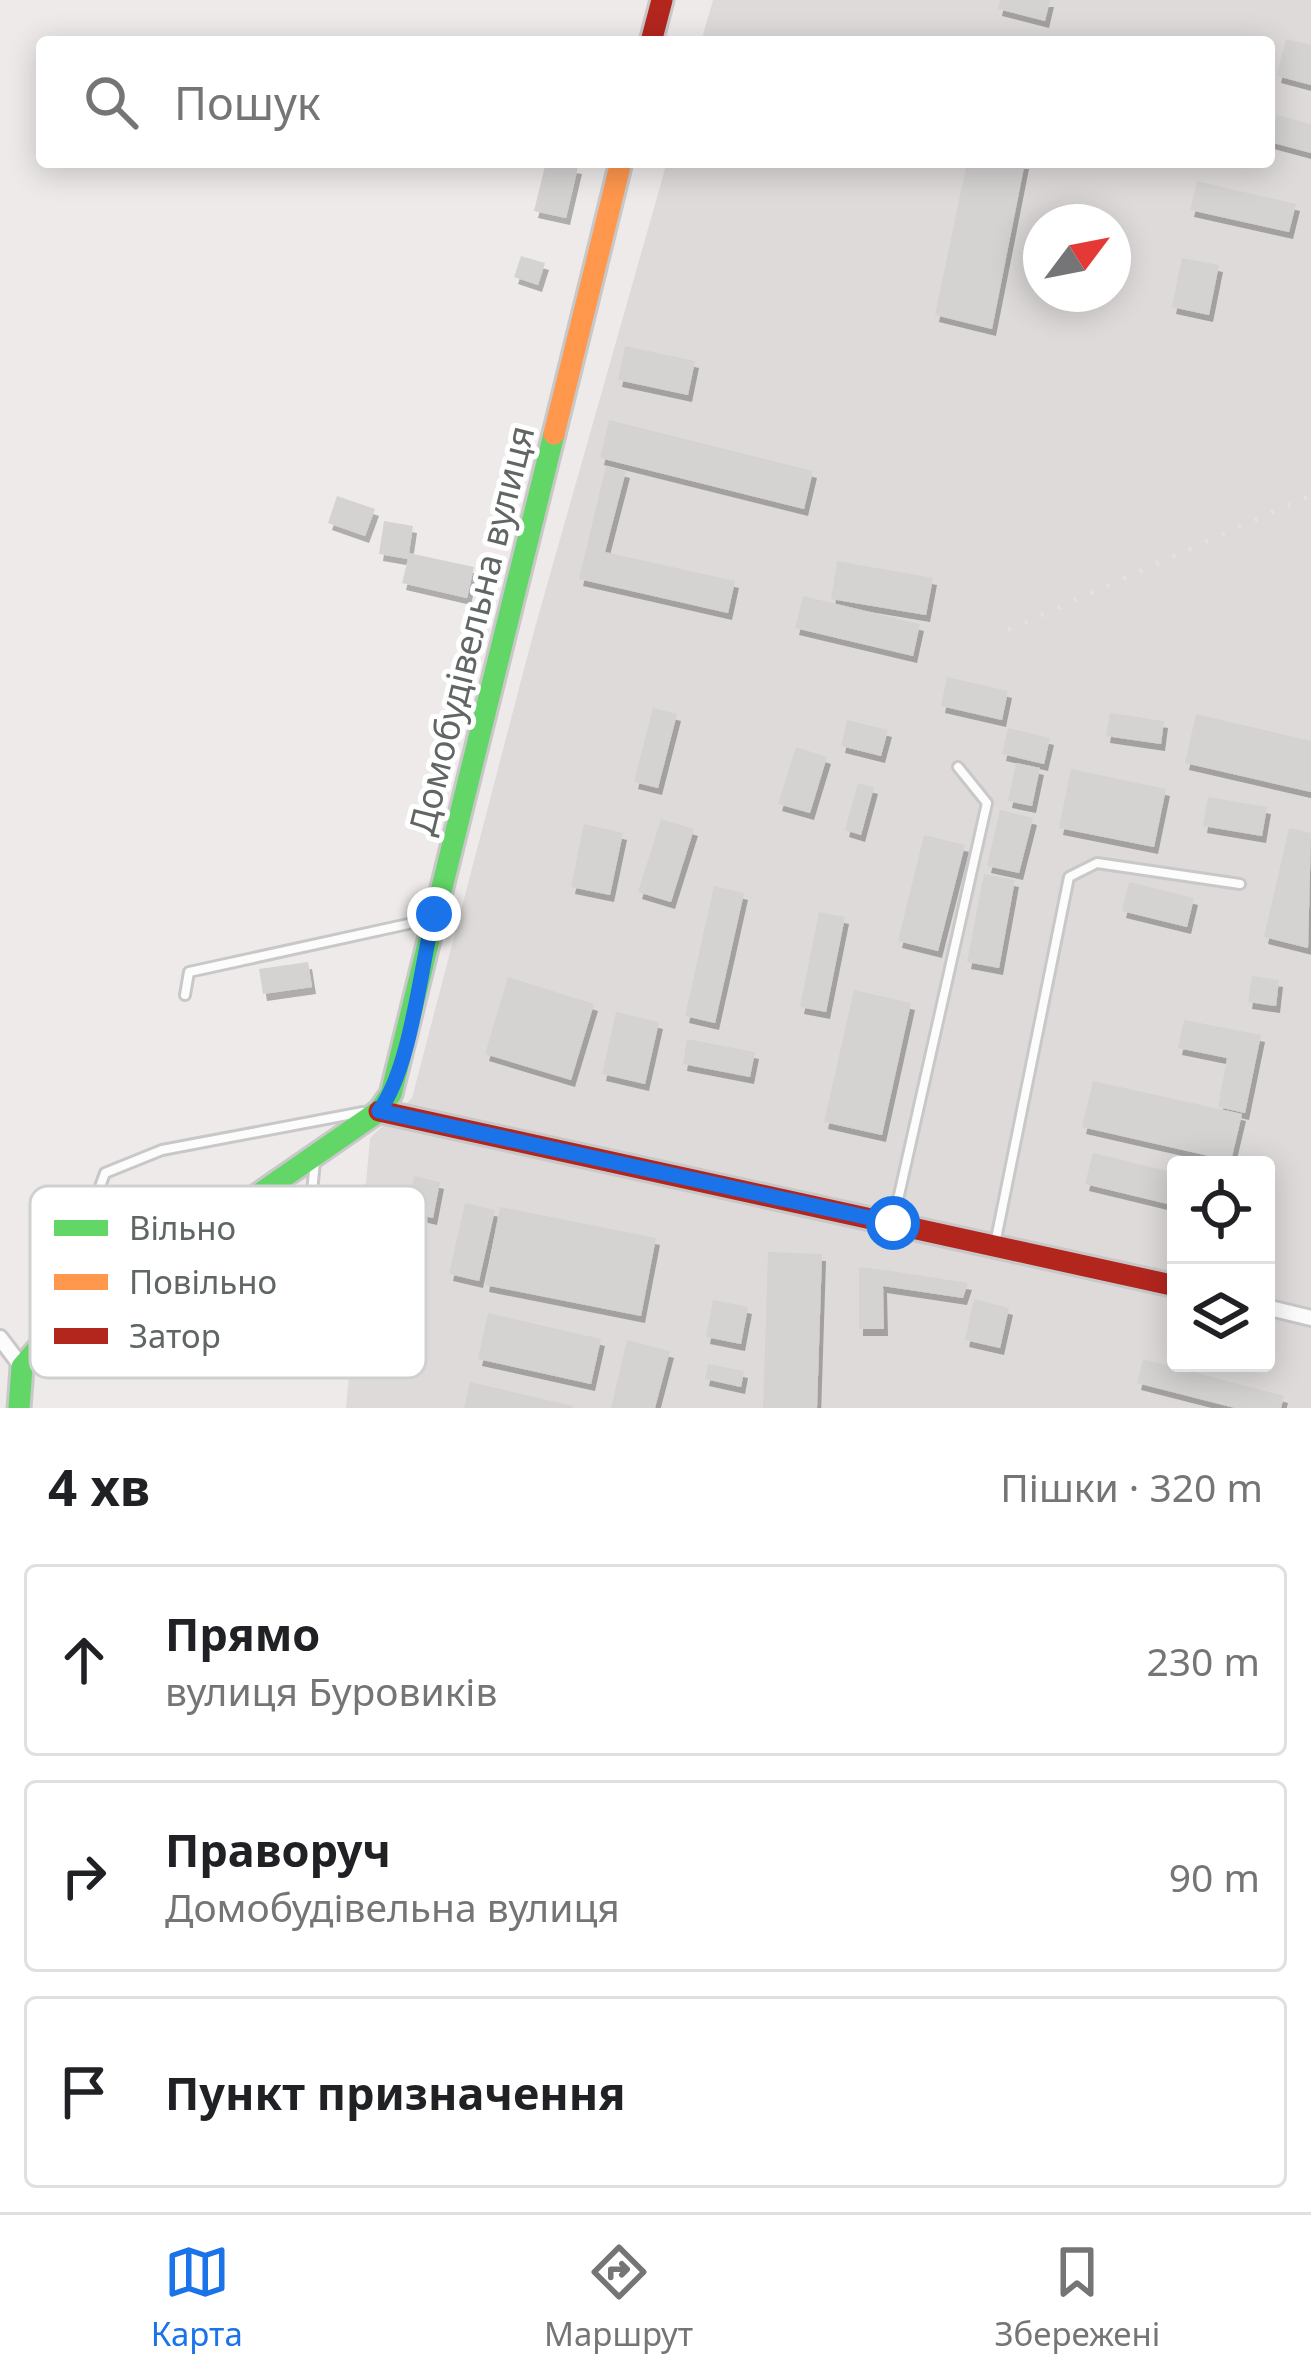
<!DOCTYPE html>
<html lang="uk">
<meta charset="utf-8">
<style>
:root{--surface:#fff;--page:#f2f2f2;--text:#202124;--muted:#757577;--line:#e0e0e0;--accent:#1a73e8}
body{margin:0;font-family:"Noto Sans",sans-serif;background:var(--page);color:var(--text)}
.controls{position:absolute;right:36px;bottom:36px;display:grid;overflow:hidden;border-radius:12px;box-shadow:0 6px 30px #0003}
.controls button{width:108px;height:108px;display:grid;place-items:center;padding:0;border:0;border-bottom:3px solid var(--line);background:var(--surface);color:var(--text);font:60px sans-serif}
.compass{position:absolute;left:1023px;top:204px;width:108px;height:108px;border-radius:50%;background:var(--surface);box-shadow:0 6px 30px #0003;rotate:58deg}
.stop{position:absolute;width:36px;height:36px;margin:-27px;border:9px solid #1a73e8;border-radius:50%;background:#fff}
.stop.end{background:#1a73e8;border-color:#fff;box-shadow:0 3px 12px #0008}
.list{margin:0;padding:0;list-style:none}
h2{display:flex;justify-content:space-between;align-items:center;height:156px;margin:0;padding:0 48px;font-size:51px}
h2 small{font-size:39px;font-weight:400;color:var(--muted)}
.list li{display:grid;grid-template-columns:78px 1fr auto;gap:36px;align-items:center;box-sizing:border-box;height:192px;margin:0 24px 24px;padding:0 24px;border:3px solid var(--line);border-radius:12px}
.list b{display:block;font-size:45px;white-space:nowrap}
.list p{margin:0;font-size:39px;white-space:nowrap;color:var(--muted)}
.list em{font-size:39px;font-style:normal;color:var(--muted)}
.icon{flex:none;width:66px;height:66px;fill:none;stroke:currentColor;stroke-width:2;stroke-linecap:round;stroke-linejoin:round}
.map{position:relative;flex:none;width:1311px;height:1408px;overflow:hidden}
.search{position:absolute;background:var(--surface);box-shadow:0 6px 30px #0003;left:36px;right:36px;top:36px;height:132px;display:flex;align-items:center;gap:30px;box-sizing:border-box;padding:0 42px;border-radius:12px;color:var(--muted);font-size:45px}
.sheet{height:804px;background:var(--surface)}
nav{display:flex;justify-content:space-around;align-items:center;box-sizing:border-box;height:168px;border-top:3px solid var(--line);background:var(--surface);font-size:33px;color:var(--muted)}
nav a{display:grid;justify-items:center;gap:6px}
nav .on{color:var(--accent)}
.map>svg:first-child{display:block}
</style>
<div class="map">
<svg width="1311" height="1408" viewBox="0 0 1311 1408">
<defs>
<filter id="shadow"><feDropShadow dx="4" dy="7" stdDeviation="0" flood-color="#0004"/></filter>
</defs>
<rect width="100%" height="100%" fill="#eeeaea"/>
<!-- industrial -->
<path fill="#dedada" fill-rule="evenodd" d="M713,0H1311V1408H346L370,1138L412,1098L534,631L667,162H1269V42H701ZM1041,222H1113V294H1041ZM1176,1165H1266V1363H1176Z"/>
<!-- building -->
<g fill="#d5d2d2" filter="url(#shadow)">
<path d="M1000,0H1050L1045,21L998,9Z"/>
<path d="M1286,39L1311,45V85L1277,76Z"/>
<path d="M1277,115L1311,124V153L1270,142Z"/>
<path d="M546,162L578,167L566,218L534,211Z"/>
<path d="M967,162H1025L992,329L935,315Z"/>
<path d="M1197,181L1296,204L1289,232L1190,210Z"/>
<path d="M521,256L545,263L538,285L514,277Z"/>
<path d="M1182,258L1219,265L1209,315L1172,307Z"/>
<path d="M625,346L695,361L688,395L618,380Z"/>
<path d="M609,420L813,471L804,509L600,458Z"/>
<path d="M606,466L626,471L605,552L735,581L728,613L579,579Z"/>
<path d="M337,496L375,509L365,536L328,523Z"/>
<path d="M384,521L413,526L409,553L474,567L467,598L402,583L408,559L379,554Z"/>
<path d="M837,561L933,578L926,615L831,599Z"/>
<path d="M803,596L920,624L913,656L795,628Z"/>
<path d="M947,677L1008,691L1002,720L941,706Z"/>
<path d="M653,708L677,714L658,788L634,782Z"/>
<path d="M1110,713L1164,721L1161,744L1106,736Z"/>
<path d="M1196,714L1311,741V792L1185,763Z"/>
<path d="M847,720L888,730L881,756L841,746Z"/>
<path d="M1008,728L1050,738L1044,764L1002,754Z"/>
<path d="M796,747L827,757L810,813L778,804Z"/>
<path d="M1016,763L1040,768L1032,806L1008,801Z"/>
<path d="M1071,769L1166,789L1154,847L1059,828Z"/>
<path d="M858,783L874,787L861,835L845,830Z"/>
<path d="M1208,797L1267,807L1262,836L1203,826Z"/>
<path d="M1000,810L1033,818L1019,873L987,866Z"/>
<path d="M661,819L694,829L671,902L638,892Z"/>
<path d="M584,824L623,833L610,895L571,887Z"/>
<path d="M1289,828L1311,833L1308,948L1264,937Z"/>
<path d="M924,835L965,845L938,951L898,941Z"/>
<path d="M984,874L1015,880L999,968L967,962Z"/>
<path d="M1129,882L1194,898L1187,927L1122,911Z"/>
<path d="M714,886L744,893L715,1023L685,1016Z"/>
<path d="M819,912L845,917L826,1012L800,1007Z"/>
<path d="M308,962L312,987L263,994L259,969Z"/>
<path d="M1252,976L1279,980L1276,1006L1248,1002Z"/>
<path d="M508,977L594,1004L571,1080L485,1054Z"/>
<path d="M854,990L911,1003L882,1135L824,1122Z"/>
<path d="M616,1012L659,1022L645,1084L602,1074Z"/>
<path d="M1184,1020L1261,1035L1245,1113L1218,1107L1227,1058L1178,1048Z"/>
<path d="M687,1039L755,1052L750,1077L683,1064Z"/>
<path d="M1093,1081L1242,1114L1231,1161L1082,1127Z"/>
<path d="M1093,1153L1176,1173V1206L1085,1184Z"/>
<path d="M414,1176L440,1182L433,1218L407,1212Z"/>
<path d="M375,1186L396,1189L392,1217L371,1214Z"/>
<path d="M465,1203L495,1210L479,1281L449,1274Z"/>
<path d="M500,1207L656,1238L641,1316L485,1285Z"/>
<path d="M768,1252L822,1254L817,1408H763Z"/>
<path d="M859,1267L885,1270L968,1283L963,1298L883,1286L884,1329H859Z"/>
<path d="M974,1299L1009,1308L1000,1348L965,1340Z"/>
<path d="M713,1300L748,1307L741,1344L706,1337Z"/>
<path d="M488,1313L601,1339L591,1384L478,1359Z"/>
<path d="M627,1340L670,1351L655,1408H611Z"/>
<path d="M1143,1359L1284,1396L1281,1408H1235L1137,1383Z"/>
<path d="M708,1364L744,1371L741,1387L705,1379Z"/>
<path d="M470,1382L573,1406V1408H464Z"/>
</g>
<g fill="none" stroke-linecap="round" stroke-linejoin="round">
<!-- lane casing -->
<g stroke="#c9c8c8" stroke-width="14">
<g id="lane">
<path d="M185,995L189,972L408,924L433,915"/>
<path d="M315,1161L298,1338L399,1363"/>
<path d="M893,1222L987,803L958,767"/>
<path d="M995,1244L1069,877L1097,863L1240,884"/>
<path d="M47,1332L105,1173L162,1150L363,1112"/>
</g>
</g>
<!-- street casing -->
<g stroke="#c9c8c8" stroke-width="20">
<g id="street">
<path d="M1266,1307L1311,1318"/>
<path d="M0,1338L22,1367"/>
</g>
</g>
<!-- fast casing -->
<g stroke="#c9c8c8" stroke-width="27">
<path id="fast" d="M19,1408L22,1367L42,1344L379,1111L391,1094L554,434"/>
</g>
<!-- slow casing -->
<g stroke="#c9c8c8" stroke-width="27">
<path id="slow" d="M554,434L621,162"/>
</g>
<!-- jam casing -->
<g stroke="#c9c8c8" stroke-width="27">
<g id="jam">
<path d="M651,42L662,0"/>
<path d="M379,1111L1176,1286"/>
</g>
</g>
<!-- lane -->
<use href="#lane" stroke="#fcfcfc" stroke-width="8"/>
<!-- street -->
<use href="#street" stroke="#fcfcfc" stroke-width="14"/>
<!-- fast -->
<use href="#fast" stroke="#63d668" stroke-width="21"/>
<!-- slow -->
<use href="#slow" stroke="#ff974d" stroke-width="21"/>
<!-- jam -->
<use href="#jam" stroke="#b3261e" stroke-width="21"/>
<!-- rail -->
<path stroke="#e2e2e2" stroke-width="4.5" stroke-dasharray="3 15" stroke-linecap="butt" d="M1008,630L1311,495"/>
</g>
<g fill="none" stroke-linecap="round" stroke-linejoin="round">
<!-- route -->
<path stroke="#1a73e8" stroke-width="15" d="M434,914C420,969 411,1068 379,1111L893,1223"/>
</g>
<g text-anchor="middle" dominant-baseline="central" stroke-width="10" stroke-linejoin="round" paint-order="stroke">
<!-- street labels -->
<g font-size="36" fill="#5f6664" stroke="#fff">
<text transform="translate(471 630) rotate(-76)">Домобудівельна вулиця</text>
</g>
</g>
<!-- legend -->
<rect x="30" y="1186" width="396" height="192" rx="18" fill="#fff" stroke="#cfd1d0" stroke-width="3"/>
<rect x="54" y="1220" width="54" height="16" fill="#63d668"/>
<rect x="54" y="1274" width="54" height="16" fill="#ff974d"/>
<rect x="54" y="1328" width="54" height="16" fill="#b3261e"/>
<g font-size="33" fill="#5f6664">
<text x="129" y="1240">Вільно</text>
<text x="129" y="1294">Повільно</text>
<text x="129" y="1348">Затор</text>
</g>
</svg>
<div class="controls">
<button><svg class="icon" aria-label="locate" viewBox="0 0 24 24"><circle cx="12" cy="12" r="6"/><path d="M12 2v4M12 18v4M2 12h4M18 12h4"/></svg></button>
<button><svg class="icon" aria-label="layers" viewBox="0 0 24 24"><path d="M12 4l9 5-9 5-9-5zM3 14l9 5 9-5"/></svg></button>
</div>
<svg class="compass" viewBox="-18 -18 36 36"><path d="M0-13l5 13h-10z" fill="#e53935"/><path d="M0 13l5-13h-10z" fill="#757577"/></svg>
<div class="stop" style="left:893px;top:1223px"></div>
<div class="stop end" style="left:434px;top:914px"></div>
<div class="search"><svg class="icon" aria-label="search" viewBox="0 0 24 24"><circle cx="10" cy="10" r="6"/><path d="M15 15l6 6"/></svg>Пошук</div>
</div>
<section class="sheet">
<h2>4 хв<small>Пішки · 320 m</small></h2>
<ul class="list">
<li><svg class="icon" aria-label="ahead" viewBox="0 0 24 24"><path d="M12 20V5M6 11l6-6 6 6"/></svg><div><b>Прямо</b><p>вулиця Буровиків</p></div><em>230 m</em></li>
<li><svg class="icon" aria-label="right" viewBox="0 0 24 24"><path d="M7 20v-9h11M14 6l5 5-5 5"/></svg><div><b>Праворуч</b><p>Домобудівельна вулиця</p></div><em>90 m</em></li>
<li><svg class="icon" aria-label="arrive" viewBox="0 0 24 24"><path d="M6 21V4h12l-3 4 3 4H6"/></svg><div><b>Пункт призначення</b></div></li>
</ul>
</section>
<nav>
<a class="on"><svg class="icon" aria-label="map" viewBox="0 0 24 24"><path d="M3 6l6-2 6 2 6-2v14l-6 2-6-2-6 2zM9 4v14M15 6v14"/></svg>Карта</a>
<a><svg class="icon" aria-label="directions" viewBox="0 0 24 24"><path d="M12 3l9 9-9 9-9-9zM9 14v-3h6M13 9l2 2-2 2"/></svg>Маршрут</a>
<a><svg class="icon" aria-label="saved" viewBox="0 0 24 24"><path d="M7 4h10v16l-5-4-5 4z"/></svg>Збережені</a>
</nav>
